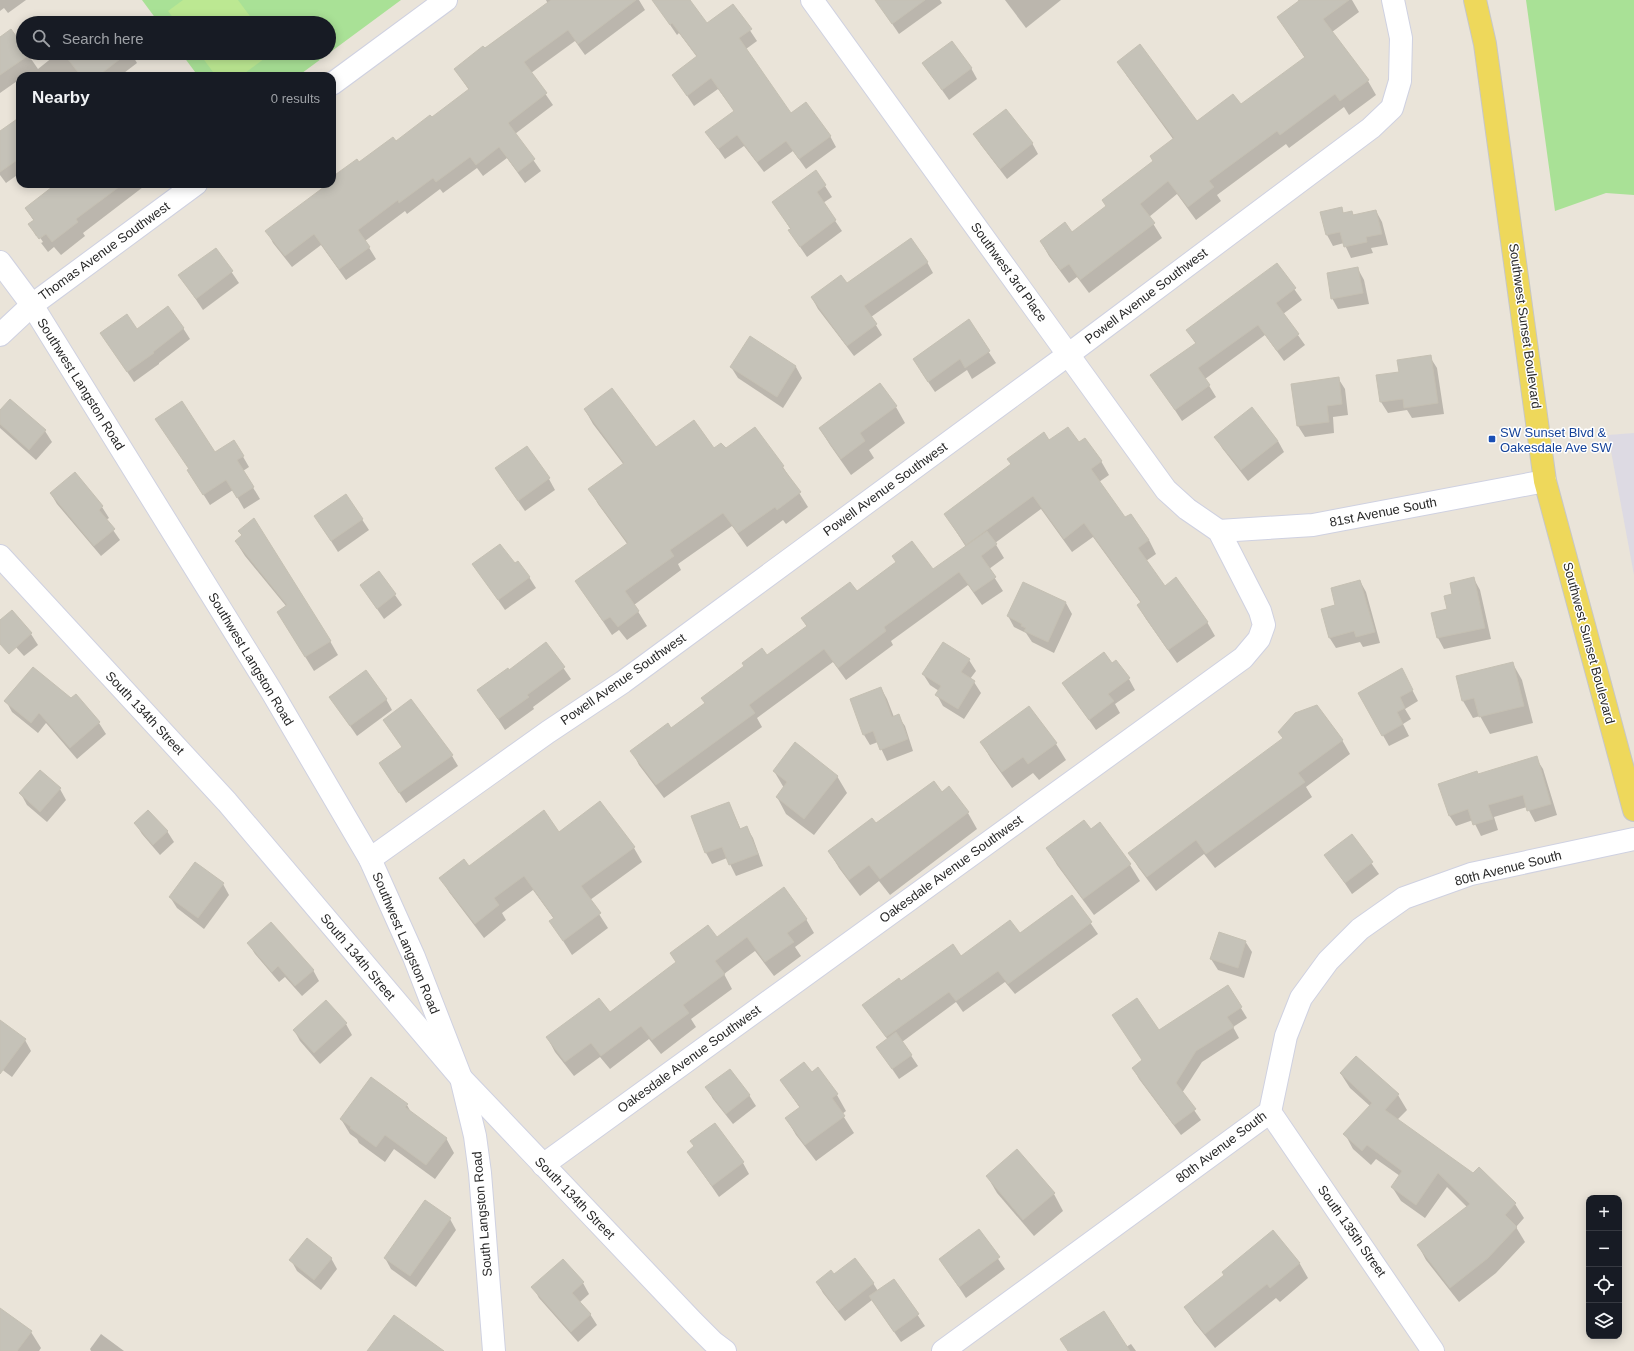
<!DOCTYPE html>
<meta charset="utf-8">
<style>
:root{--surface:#171b24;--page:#242831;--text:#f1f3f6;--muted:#9ea1a6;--line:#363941}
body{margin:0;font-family:Helvetica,sans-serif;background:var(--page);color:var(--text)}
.controls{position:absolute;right:12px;bottom:12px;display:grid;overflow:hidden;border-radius:8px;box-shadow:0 2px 10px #0003}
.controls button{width:36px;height:36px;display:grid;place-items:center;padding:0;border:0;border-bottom:1px solid var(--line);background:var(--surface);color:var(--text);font:20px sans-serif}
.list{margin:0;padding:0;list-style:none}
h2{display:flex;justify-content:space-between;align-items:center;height:52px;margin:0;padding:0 16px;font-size:17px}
h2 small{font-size:13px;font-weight:400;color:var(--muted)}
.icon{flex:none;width:22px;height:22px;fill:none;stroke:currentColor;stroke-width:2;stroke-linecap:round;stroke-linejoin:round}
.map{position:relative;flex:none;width:1634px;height:1351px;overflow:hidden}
.search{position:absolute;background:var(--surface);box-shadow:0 2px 10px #0003;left:16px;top:16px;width:320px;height:44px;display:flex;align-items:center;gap:10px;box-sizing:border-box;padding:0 14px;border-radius:22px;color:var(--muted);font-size:15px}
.panel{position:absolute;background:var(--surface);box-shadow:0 2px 10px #0003;left:16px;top:72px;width:320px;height:116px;border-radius:12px}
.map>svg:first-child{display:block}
</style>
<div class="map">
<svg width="1634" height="1351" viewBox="0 0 1634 1351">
<rect width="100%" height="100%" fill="#eae4d9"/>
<!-- industrial -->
<path fill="#dddae3" d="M1634,433V575L1608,435Z"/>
<!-- green -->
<g fill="#a9e196">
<path d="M142,0H401L298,76H198L181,53H329V23H159Z"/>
<path d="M1526,0H1634V195L1606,193L1555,211Z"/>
</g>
<!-- pitch -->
<g fill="#bce892">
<path d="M183,0H238L255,23H177L168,11Z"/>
<path d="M199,53H272L241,76H216Z"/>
</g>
<!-- shadow -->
<g fill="#0003">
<path d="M0,0H26L8,13L4,8L0,11Z"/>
<path d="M546,0H639L645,10L585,55L575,41L531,73L553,105L515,134L541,171L525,183L507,158L483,176L477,168L443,193L440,189L407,214L405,211L365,241L376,259L346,280L321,245L292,267L273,243L267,231L330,184H332V178L396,142L431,119L469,90L455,69L548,4Z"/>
<path d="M653,0H689L706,25L733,5L757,41L746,49L791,115L830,136L836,147L806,169L793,151L764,172L744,146L725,159L706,132L735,112L718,89L694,106L673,75L697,57L679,33L677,35Z"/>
<path d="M876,0H940L942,3L899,34Z"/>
<path d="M1005,0H1061L1026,28Z"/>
<path d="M1298,0H1352L1359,12L1332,32L1368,81L1376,95L1349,115L1344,107L1289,148L1286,144L1217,195L1221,201L1196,220L1177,194L1149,217L1162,238L1089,293L1077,277L1069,283L1049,256L1041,242L1072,233L1107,207L1154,161L1173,139L1127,76L1119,62L1197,122L1240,106L1305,58L1278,17L1299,2Z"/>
<path d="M104,18L109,23H97Z"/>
<path d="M0,39L23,47V53H27L38,69L58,53H131L137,63L120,76H20V79L0,93Z"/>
<path d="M923,63L971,68L977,79L949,100Z"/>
<path d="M20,118V173L6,183L0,175V133Z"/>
<path d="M975,135L1032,143L1038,154L1007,179L981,145Z"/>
<path d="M816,172L832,197L823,203L842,231L807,257L796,241L790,231L791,230L774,203Z"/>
<path d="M69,184H147L83,233L85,236L61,255L54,247L48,252L38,239L41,243L43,242L39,236H36L30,224L34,221L26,209Z"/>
<path d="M1341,208L1344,214L1351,212L1354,216L1376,211L1382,222L1388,245L1371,248L1373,253L1351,258L1344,243L1333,246L1327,235Z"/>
<path d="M216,249L239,283L203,310L180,276Z"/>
<path d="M927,262L933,273L871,317L882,335L854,356L818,309L812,298Z"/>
<path d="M1277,265L1302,300L1283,314L1305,345L1284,361L1265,335L1205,379L1216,397L1182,421L1152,375L1196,344L1187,330Z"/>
<path d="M1358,269L1364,280L1369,304L1338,309L1332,298Z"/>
<path d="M968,321L996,363L972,379L967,370L935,392L920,370Z"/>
<path d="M183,328L190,339L159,363V364L134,382L101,333Z"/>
<path d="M750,338L796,367L802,378L783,408L738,378L731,367Z"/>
<path d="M1430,357L1437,368L1444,414L1412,418L1407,410L1388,413L1381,402L1377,376L1400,373Z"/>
<path d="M1338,378L1345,389L1348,415L1333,417L1334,433L1305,437L1298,426L1292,385Z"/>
<path d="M10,401L45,431L52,442L36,460L0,428V412Z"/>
<path d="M896,407L905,423L869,450L874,458L851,475L830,445L820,429Z"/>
<path d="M1252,409L1278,441L1284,452L1248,481L1222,448L1216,437Z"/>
<path d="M585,410L656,448L725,450L754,428L783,467L808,507L786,524L783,520L747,547L732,526L678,564L681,570L634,605L647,626L627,640L619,630L612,635L576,581L628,545L598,504L590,490L624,465L593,424Z"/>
<path d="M234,441L249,467L243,471L260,499L244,509L233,490L210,505L195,481L215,453Z"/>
<path d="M1049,442L1079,444L1101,461L1109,475L1099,482L1125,519L1149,540L1156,554L1146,561L1164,587L1207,622L1215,636L1177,663L1146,619L1138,606L1141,603L1093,537L1072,552L1041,509L995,543L1004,558L989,569L1003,591L982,605L968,585L891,641L893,645L846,680L833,662L757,718L762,727L664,798L639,765L632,751L671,729L807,627L802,618L856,592L932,571L966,547L945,514Z"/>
<path d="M496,469L549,479L555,490L525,511Z"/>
<path d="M74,474L102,507L109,518L106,520L120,540L101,556L57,504L51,494Z"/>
<path d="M346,495L369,530L338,552L315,516Z"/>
<path d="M236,542L330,641L338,655L314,671L286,626V606L245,556Z"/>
<path d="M473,564L515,565L529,577L536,588L505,610Z"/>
<path d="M379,572L402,605L384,619L368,596Z"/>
<path d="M1474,579L1480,590L1491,639L1444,649L1438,638L1432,613L1448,610L1454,595Z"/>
<path d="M1360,581L1366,592L1380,643L1363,647L1360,642L1336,648L1329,637Z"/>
<path d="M1023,583L1066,603L1072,614L1054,653L1032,642L1026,633L1014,627L1008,616Z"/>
<path d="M12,611L31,634L38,645L24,656L4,634L0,627V622Z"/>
<path d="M546,643L571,679L533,707L534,709L505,730L479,690L509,671Z"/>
<path d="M969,660L976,671L970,679L974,682L981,693L964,719L943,706L937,695L939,691L930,685L923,674Z"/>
<path d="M1513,664L1522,680L1533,723L1490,734L1480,716L1473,718L1463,701L1457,677Z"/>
<path d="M1129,679L1135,690L1115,704L1120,713L1096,730L1063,683Z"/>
<path d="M1407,680L1418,701L1405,709L1411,719L1403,724L1409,736L1389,746L1359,693Z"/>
<path d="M881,688L887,699L894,717L898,716L905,726L913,751L887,761L878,742L870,745L864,735Z"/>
<path d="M76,696L99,723L106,734L77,759L46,723L38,733L12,712L6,701L71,699Z"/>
<path d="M330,697L386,699L392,710L357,736Z"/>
<path d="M411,700L452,756L458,766L406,803L380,764L403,748L384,720Z"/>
<path d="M1342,740L1350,754L1306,787L1312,797L1215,868L1204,854L1156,891L1138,867L1130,853Z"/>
<path d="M981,742L1056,744L1066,760L1039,780L1033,773L1012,788L991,759Z"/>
<path d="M1536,758L1543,769L1557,815L1535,822L1527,807L1494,817L1498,830L1481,836L1473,820L1456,826L1449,815L1478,775Z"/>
<path d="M774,771L837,776L847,793L814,835L786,814L777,797L784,788Z"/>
<path d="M60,789L66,800L47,822L27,805L21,794Z"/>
<path d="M941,793L968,813L977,829L890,895L879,881L860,896L839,868L829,851L875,825Z"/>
<path d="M729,803L741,830L747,828L753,838L763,866L736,876L727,858L712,864L706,853L692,817Z"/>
<path d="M135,823L167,831L174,842L160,855L142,834Z"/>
<path d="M1091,830L1130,865L1140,881L1094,915L1057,865L1047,848Z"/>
<path d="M559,833L634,848L642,862L590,900L608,928L572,955L551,922L554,919L533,890L502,913L506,920L484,938L449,892L441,878Z"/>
<path d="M1352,836L1379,874L1352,894L1326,855Z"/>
<path d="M223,884L229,895L204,929L177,908L170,897Z"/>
<path d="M1072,896L1098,934L1015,994L1005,982L963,1012L956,1002L902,1042L918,1066L899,1079L877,1047L888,1040L864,1005L901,982L1020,934Z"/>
<path d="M806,919L814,933L795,947L801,956L774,976L755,951L724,974L732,989L691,1019L696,1027L661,1054L649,1039L610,1069L600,1057L574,1076L555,1052L547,1037L609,1014L677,963L671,954L716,938Z"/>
<path d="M1245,941L1252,952L1244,978L1218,970L1211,959Z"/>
<path d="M248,943L313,970L319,981L302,996L285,977L279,982L255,954Z"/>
<path d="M1228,987L1247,1018L1233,1027L1239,1038L1202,1062L1182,1093L1201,1120L1181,1135L1139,1079L1133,1068L1143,1061L1159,1032Z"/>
<path d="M326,1002L346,1024L352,1035L320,1064L300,1041L294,1030Z"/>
<path d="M0,1022L25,1040L31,1051L12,1077L0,1068Z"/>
<path d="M1356,1057L1398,1095L1407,1110L1397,1120L1515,1204L1524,1218L1516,1227L1525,1242L1496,1273L1459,1302L1426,1260L1418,1245L1467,1207L1447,1187L1425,1218L1401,1201L1392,1187L1400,1176L1376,1159L1371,1165L1353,1149L1345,1134L1370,1106L1350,1088L1341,1074Z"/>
<path d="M812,1074L837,1095L846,1111L842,1114L854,1133L816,1161L796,1135L786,1118L800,1108L781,1080Z"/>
<path d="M707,1088L749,1095L756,1106L733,1124L713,1099Z"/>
<path d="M407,1105L412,1114L446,1138L454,1153L435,1179L394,1149L385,1162L359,1143L357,1139L350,1134L341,1119Z"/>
<path d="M714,1124L743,1163L749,1174L719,1197L688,1152L695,1147Z"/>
<path d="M1017,1150L1054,1194L1063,1211L1034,1236L997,1193L987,1176Z"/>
<path d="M450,1219L456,1230L416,1287L391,1269L385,1258Z"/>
<path d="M979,1231L1005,1269L966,1298L940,1259Z"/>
<path d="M1273,1231L1300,1264L1308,1278L1280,1302L1276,1298L1215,1348L1194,1322L1185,1307L1225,1275Z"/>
<path d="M331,1258L337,1269L321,1290L297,1271L291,1260Z"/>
<path d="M834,1275L873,1283L878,1291L894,1280L925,1326L901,1342L872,1300L845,1321L823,1293L817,1282Z"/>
<path d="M583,1283L589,1294L580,1302L590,1314L597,1325L578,1342L539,1298L533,1287Z"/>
<path d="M0,1309L31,1332L41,1348L39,1351H0Z"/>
<path d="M101,1334L124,1351H91L90,1349Z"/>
<path d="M1131,1344L1136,1351H1069L1126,1347Z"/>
</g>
<!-- building -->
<g fill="#c5c2b8" stroke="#c5c0b3">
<path d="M551,0H636L578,44L568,30L524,62L547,93L508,123L535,159L518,172L499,147L476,165L470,157L436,182L433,178L399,203L398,200L358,230L370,247L339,269L314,234L285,256L265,231L328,184H332V177L357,159L359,162L393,137L396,141L430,115L432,117L469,89L454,69L483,46L485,48Z"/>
<path d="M652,0H690L707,23L733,4L752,29L739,38L791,113L806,102L831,136L799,159L786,141L757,162L737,135L718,149L705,132L734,111L711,78L687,96L672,75L697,56L672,23L670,25Z"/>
<path d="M875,0H925L892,24Z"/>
<path d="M1300,0H1349L1323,19L1369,80L1340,101L1335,94L1280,135L1277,131L1209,181L1214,187L1188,207L1168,181L1140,204L1155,223L1080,280L1069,264L1060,270L1040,241L1065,222L1072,232L1106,206L1102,200L1153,161L1150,156L1174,138L1117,62L1140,44L1197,121L1233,94L1241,104L1305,57L1277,17Z"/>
<path d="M11,29L23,46V53H28L29,55L0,75V37Z"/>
<path d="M952,41L972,68L942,90L922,63Z"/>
<path d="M63,53H128L98,76H81Z"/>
<path d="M1006,109L1033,143L1000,169L973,134Z"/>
<path d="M20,117V158L0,172V131Z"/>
<path d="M816,170L826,185L817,192L836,220L800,247L788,230L791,229L772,202Z"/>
<path d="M56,184H123L76,219L78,222L52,242L46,234L39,239L28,224L34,220L25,208Z"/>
<path d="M1342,207L1343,213L1352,211L1353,215L1376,210L1382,234L1366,237L1367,242L1344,247L1340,232L1326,235L1320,212Z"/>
<path d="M911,238L928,262L864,306L877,324L847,346L811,297L841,275L847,283Z"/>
<path d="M216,248L233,271L196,299L178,275Z"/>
<path d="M1277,263L1296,288L1276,303L1299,334L1277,351L1258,325L1198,368L1210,385L1175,410L1150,375L1196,343L1186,330Z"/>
<path d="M1358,267L1363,293L1331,299L1327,273Z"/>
<path d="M168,306L184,328L153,352L154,353L127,372L100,333L127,314L137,329Z"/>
<path d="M969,319L990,351L965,368L960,359L928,382L913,359Z"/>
<path d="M750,336L796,366L777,397L730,367Z"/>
<path d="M1431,355L1438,403L1404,408L1403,399L1380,402L1376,375L1399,372L1397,360Z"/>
<path d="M1339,377L1342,404L1327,406L1329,422L1297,426L1291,384Z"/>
<path d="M880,383L897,406L860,433L865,441L841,459L819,428Z"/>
<path d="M612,388L656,447L694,420L714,448L721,443L726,448L755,427L784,466L782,467L801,492L777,510L775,507L738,533L723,513L670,550L674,556L625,591L639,611L618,627L610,617L603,621L575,581L628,543L588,489L624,463L584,409Z"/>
<path d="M10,399L46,430L29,450L0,424V410Z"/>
<path d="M182,401L215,452L234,440L244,456L237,460L254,487L237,498L226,480L203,495L187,470L189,469L155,419Z"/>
<path d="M1252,407L1278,441L1241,470L1214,437Z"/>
<path d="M1068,427L1079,442L1085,438L1102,461L1091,469L1125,517L1131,514L1149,540L1138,548L1165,586L1176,577L1208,622L1168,650L1137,605L1141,602L1084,523L1064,539L1033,496L966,545L944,514L1011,464L1007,459L1044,432L1049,440Z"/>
<path d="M527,446L550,478L518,501L495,468Z"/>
<path d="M75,472L103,506L99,510L115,529L94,546L50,493Z"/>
<path d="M346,494L363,519L331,541L314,516Z"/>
<path d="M254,518L331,641L305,657L277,612L287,605L235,541L242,535L238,531Z"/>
<path d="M987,531L997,544L981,556L996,577L974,592L959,572L884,627L886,631L838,668L824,649L749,705L755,713L656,785L630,751L668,723L671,728L705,703L701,698L744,666L742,663L762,648L767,655L807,626L801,618L850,582L857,591L896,562L892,556L912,541L933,569Z"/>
<path d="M500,544L515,563L518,561L530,577L498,600L472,564Z"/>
<path d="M379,571L396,594L377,609L360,585Z"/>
<path d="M1474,577L1485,628L1437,638L1431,613L1447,609L1444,596L1452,594L1450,583Z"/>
<path d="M1360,580L1375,632L1356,637L1354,631L1329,638L1321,609L1335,605L1331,588Z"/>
<path d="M1023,582L1066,602L1048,642L1024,631L1026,628L1021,626L1022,624L1007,616Z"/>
<path d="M12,610L32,633L9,654L0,644V620Z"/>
<path d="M546,642L565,667L527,695L529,697L498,719L477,690L508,668L509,670Z"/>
<path d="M943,642L970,659L961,672L975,681L958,709L935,695L941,686L922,674Z"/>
<path d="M1104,652L1112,663L1116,660L1130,678L1108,694L1114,701L1089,720L1062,683Z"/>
<path d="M1513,662L1524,706L1479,717L1474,698L1462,701L1456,676Z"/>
<path d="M33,667L71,698L76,694L100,722L70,748L39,713L31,723L4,701Z"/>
<path d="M1402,668L1413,690L1400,697L1405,708L1397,712L1403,724L1382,736L1358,693Z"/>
<path d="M366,670L387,699L350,726L329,697Z"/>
<path d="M881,687L892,717L899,714L908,739L880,750L873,731L863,735L850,699Z"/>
<path d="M411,699L453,755L399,793L379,763L402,747L383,720Z"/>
<path d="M1317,705L1343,740L1298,773L1305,782L1206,854L1196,840L1147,877L1128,853L1283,738L1278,732L1295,713Z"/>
<path d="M1029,706L1057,743L1028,764L1023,757L1002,772L980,742Z"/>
<path d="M795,742L838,776L804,819L776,797L787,782L773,771Z"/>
<path d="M1537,756L1551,804L1527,811L1523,795L1488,805L1493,819L1473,825L1468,809L1449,816L1438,784L1477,771L1478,774Z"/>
<path d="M40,770L61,788L40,812L19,793Z"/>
<path d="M934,781L942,792L949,786L969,812L880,879L869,865L849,880L828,851L872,818L876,823Z"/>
<path d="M600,801L635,847L581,886L601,913L563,941L549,921L554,918L524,876L494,898L499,905L475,924L439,878L464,859L469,866L544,810L559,832Z"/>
<path d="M729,802L740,829L747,826L758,854L729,865L722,847L705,853L691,816Z"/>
<path d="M148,810L168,831L153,845L134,823Z"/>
<path d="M1084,820L1091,829L1100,822L1131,864L1083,899L1046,848Z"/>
<path d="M1352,834L1373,862L1345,883L1324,855Z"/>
<path d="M195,862L224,883L198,918L169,897Z"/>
<path d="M784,887L807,919L787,933L794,942L765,962L747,937L715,961L725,974L683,1005L689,1013L652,1040L641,1026L601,1056L591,1043L565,1062L546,1037L599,998L610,1012L676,962L670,953L708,925L717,937Z"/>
<path d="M1072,895L1092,922L1008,984L998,971L956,1001L949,992L886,1037L862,1005L899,978L901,981L953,944L961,956L1010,920L1020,933Z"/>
<path d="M271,922L314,970L295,986L278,966L272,972L247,943Z"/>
<path d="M1219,932L1246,941L1238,968L1210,959Z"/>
<path d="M1228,985L1242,1007L1227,1017L1234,1027L1196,1051L1176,1083L1196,1109L1174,1125L1132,1068L1142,1060L1112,1015L1137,998L1159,1030Z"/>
<path d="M326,1000L347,1023L314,1053L293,1030Z"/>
<path d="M0,1020L26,1039L0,1074Z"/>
<path d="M896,1032L912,1055L892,1069L876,1047Z"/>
<path d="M1356,1056L1399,1094L1385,1110L1473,1173L1479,1167L1516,1203L1505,1215L1517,1227L1488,1258L1450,1288L1417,1245L1470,1204L1438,1173L1416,1205L1391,1187L1402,1171L1367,1145L1362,1151L1343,1134L1372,1103L1340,1073Z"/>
<path d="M804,1062L812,1072L818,1067L838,1094L832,1098L845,1116L805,1145L785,1118L800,1107L780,1080Z"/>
<path d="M730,1069L750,1095L726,1114L705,1087Z"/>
<path d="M371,1077L408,1104L405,1107L447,1138L426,1165L385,1135L376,1147L350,1128L351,1127L340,1119Z"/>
<path d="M715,1123L744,1162L712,1186L687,1152L694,1146L690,1141Z"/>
<path d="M1017,1149L1055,1193L1023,1220L986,1176Z"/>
<path d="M425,1200L451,1218L410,1276L384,1258Z"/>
<path d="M979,1229L1000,1257L959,1287L939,1259Z"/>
<path d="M1273,1230L1300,1263L1270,1288L1267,1284L1205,1334L1184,1307L1224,1275L1222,1272Z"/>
<path d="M307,1238L332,1258L314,1280L289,1260Z"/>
<path d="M855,1258L874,1283L838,1311L816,1282L831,1270L834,1274Z"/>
<path d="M563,1259L584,1282L572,1293L591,1314L571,1332L531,1287Z"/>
<path d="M894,1279L919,1314L894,1332L869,1296Z"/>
<path d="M0,1308L32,1331L17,1351H0Z"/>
<path d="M1104,1311L1130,1351H1068L1060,1339Z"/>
<path d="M394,1315L444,1351H367Z"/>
</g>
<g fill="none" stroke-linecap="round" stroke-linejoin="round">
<!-- minor casing -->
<g stroke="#cfd1e1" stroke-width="24">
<g id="minor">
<path d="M332,84L446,0"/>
<path d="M0,262L32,305L272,692L370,859L414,957L461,1078L475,1136L480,1173L494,1351"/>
<path d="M0,335L32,305L196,184"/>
<path d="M1219,531L1313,525L1545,481"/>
<path d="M0,556L227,802L461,1078L693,1322L713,1342L725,1351"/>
<path d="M370,859L548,732L623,682L1069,354L1371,128L1392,108L1400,81L1401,38L1393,0"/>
<path d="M1270,1112L1433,1351"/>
<path d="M543,1165L1243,658L1259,639L1264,625L1260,611L1219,531L1187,509L1166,490L812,0"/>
<path d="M943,1351L1270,1112L1286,1036L1301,998L1328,961L1360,929L1404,898L1471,874L1634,839"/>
</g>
</g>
<!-- major casing -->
<g stroke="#c7c7c7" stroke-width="24">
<path id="major" d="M1475,0L1485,44L1545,481L1634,810"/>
</g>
<!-- minor -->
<use href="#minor" stroke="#fff" stroke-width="22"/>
<!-- major -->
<use href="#major" stroke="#eed85b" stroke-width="22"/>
</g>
<!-- markers -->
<rect fill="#1a4fb4" stroke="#fff" stroke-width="1.5" x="1488" y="435" width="8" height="8" rx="2"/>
<g text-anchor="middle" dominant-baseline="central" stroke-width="3" stroke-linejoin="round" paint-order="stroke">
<!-- street labels -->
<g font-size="13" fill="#282828" stroke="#fff">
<text transform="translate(104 251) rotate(-36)">Thomas Avenue Southwest</text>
<text transform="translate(1009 272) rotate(54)">Southwest 3rd Place</text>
<text transform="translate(1146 296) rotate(-37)">Powell Avenue Southwest</text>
<text transform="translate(1525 326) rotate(82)">Southwest Sunset Boulevard</text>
<text transform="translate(81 384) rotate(58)">Southwest Langston Road</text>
<text transform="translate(885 489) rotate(-36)">Powell Avenue Southwest</text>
<text transform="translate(1383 512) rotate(-11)">81st Avenue South</text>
<text transform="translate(1589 643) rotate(75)">Southwest Sunset Boulevard</text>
<text transform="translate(251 659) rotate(59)">Southwest Langston Road</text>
<text transform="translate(623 679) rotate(-35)">Powell Avenue Southwest</text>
<text transform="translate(145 713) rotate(47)">South 134th Street</text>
<text transform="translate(1508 868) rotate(-14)">80th Avenue South</text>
<text transform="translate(951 869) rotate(-36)">Oakesdale Avenue Southwest</text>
<text transform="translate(406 943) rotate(67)">Southwest Langston Road</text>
<text transform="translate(358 957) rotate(50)">South 134th Street</text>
<text transform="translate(689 1059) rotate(-36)">Oakesdale Avenue Southwest</text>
<text transform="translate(1221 1147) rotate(-37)">80th Avenue South</text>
<text transform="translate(575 1198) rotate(46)">South 134th Street</text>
<text transform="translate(482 1214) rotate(-95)">South Langston Road</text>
<text transform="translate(1352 1231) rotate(55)">South 135th Street</text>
</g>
<!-- transit labels -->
<g font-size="13" fill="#164399" stroke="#fff" text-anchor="start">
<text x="1500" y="432">SW Sunset Blvd &amp;<tspan x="1500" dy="15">Oakesdale Ave SW</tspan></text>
</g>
</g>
</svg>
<div class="controls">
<button>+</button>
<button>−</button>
<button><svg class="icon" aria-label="locate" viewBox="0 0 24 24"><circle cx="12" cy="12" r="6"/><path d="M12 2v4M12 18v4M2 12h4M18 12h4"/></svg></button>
<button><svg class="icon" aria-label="layers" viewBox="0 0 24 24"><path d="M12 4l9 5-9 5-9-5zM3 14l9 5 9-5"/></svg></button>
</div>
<div class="search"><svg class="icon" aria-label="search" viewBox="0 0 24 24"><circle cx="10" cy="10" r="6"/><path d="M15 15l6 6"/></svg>Search here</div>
<section class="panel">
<h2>Nearby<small>0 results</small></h2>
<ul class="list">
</ul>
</section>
</div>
